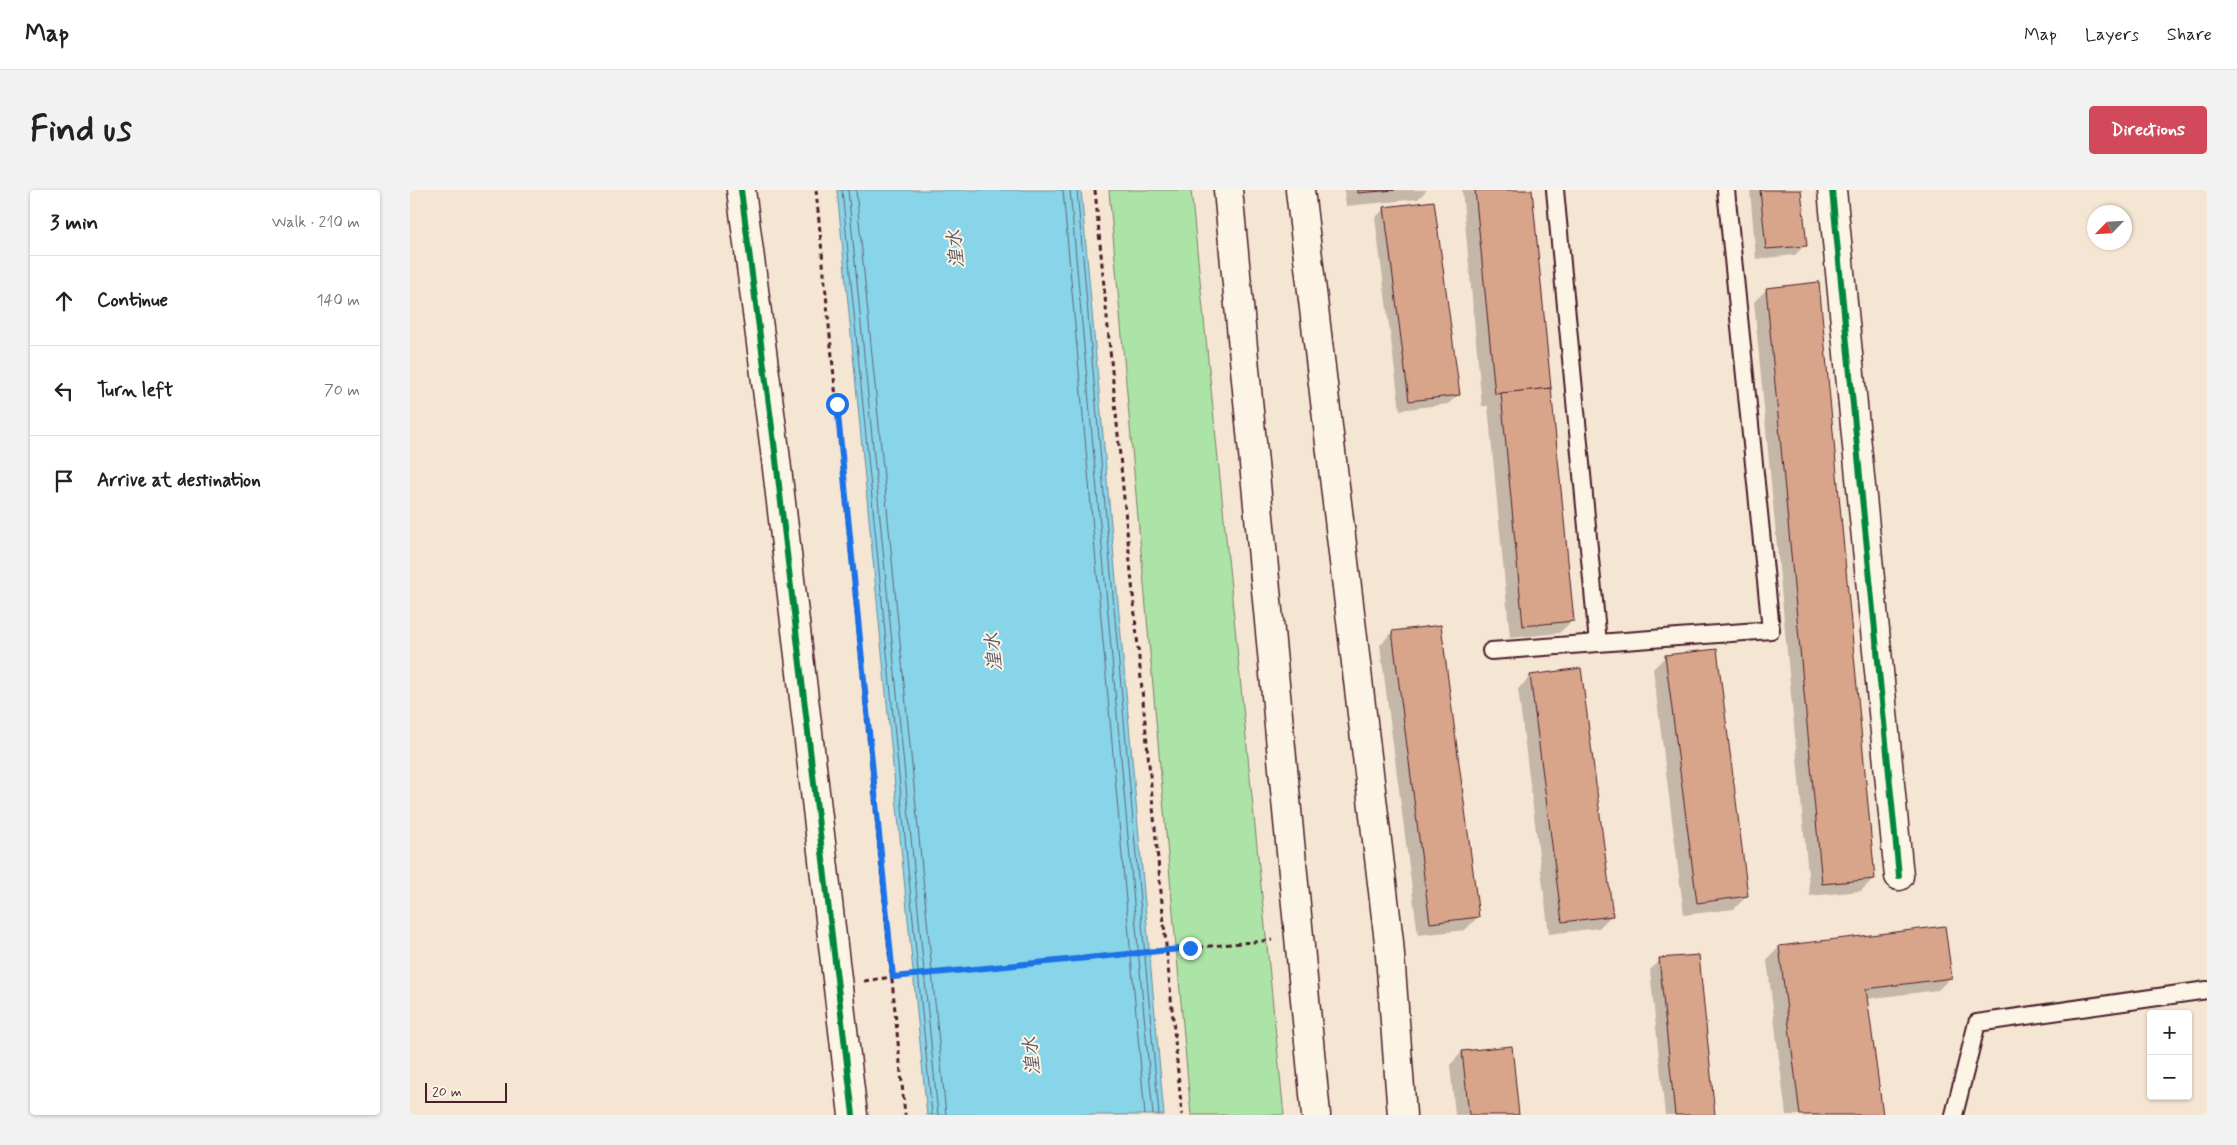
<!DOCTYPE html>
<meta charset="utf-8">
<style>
:root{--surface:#fff;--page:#f2f2f2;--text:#222;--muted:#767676;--line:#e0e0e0;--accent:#d1495b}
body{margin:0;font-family:Mynerve,"LXGW WenKai TC",sans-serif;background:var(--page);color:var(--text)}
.controls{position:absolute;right:15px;bottom:15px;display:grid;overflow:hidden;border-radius:5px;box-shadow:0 1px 4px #0004}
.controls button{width:45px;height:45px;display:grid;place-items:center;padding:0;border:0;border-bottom:1px solid var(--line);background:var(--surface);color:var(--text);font:25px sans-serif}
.compass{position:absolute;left:1677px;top:15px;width:45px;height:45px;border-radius:50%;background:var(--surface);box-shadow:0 1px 4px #0004;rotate:245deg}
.scale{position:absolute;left:15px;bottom:12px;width:82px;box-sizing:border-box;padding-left:5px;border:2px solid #4a1f2b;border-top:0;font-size:14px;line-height:18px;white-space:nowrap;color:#4a1f2b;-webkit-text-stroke:4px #fcf5e5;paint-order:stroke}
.stop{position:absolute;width:15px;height:15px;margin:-11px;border:4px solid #1a73e8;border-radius:50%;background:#fff}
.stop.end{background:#1a73e8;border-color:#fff;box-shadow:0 1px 5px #0008}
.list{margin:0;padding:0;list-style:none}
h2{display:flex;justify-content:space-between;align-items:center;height:65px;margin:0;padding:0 20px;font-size:21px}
h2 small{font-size:16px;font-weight:400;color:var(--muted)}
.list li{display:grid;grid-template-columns:32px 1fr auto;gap:15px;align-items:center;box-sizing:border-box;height:90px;padding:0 20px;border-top:1px solid var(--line)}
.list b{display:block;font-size:19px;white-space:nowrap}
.list em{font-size:16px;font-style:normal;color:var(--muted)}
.icon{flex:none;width:28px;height:28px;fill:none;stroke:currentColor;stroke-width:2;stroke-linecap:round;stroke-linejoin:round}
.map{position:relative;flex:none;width:1797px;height:925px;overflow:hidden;border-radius:5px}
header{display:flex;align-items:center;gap:30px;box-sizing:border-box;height:70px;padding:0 25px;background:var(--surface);border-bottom:1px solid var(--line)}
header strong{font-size:24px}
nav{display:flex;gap:28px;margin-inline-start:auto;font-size:18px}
.intro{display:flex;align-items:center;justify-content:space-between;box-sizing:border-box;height:120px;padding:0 30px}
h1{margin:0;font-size:35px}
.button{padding:12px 22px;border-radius:5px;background:var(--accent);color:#fff;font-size:18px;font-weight:700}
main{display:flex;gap:30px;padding:0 30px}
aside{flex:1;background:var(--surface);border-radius:5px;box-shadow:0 1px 4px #0004}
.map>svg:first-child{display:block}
</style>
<header>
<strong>Map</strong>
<nav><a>Map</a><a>Layers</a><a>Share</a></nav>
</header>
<div class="intro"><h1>Find us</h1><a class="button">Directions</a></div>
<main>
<aside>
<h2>3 min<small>Walk · 210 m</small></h2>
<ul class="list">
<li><svg class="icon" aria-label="ahead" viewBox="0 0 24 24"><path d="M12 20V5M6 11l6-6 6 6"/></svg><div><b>Continue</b></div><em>140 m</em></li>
<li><svg class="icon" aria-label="left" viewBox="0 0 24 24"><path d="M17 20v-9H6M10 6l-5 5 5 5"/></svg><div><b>Turn left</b></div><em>70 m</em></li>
<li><svg class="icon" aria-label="arrive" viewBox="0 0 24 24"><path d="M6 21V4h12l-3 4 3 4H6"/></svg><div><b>Arrive at destination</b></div></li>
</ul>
</aside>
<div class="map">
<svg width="1797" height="925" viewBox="0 0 1797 925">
<rect width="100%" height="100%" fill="#f5e5d3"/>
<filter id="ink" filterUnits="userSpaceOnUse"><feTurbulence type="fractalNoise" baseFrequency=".02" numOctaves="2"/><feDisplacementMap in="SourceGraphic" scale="10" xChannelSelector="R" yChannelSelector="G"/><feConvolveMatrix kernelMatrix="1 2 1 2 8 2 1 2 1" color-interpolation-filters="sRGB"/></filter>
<g filter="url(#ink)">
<!-- green -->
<path fill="#ace3a6" stroke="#7b8168" d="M699,0H781L874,925H781Z"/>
<!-- water -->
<path fill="#88d4e8" stroke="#6f8c9c" d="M427,0H671L754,925H517Z"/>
<!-- shadow -->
<g fill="#0003">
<path d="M934,0H1017L1008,9L936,16Z"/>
<path d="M1052,0H1121L1162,431L1149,443L1100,448L1078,216H1072Z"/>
<path d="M1340,0H1390L1395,55L1385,65L1346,69Z"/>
<path d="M975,18L1048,205L1038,214L990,220L965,28Z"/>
<path d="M1357,99L1464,688L1451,701L1400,706L1344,112Z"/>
<path d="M982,442L1068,727L1055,740L1008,745L970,455Z"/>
<path d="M1256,466L1337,706L1324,719L1274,725L1243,479Z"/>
<path d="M1121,486L1202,725L1189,738L1139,744L1108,499Z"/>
<path d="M1369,757L1541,787L1528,800L1456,809L1471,925H1376L1357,770Z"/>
<path d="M1250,770L1304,925H1255L1240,780Z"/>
<path d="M1052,862L1108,925H1045L1040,875Z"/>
</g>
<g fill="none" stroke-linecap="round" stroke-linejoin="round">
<!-- shore -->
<g stroke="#636777" stroke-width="1">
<path d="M432,0L522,925"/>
<path d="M438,0L528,925"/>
<path d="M446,0L536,925"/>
<path d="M653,0L735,925"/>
<path d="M660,0L743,925"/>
<path d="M667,0L749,925"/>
</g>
</g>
<!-- building -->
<g fill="#d8a58b" stroke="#4a1f2b">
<path d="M948,0H985L948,3Z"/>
<path d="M1065,0H1122L1141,198L1085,204Z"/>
<path d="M1350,0H1391L1397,56L1356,59Z"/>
<path d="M1024,11L1050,205L999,211L974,17Z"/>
<path d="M1409,92L1465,689L1412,694L1356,98Z"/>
<path d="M1141,198L1164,431L1113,436L1091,203Z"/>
<path d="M1031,435L1069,727L1020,733L982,441Z"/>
<path d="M1307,459L1338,706L1287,713L1255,465Z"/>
<path d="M1171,478L1203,726L1152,732L1120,485Z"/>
<path d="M1535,736L1542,788L1456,799L1473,925H1390L1369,756Z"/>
<path d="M1289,765L1305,925H1265L1249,768Z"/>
<path d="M1102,856L1109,925H1059L1052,861Z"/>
</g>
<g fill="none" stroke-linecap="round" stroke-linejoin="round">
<!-- lane casing -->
<g stroke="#4a1f2b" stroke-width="20">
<g id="lane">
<path d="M1145,0L1188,453"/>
<path d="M1081,461L1361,440L1316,0"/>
<path d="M1544,925L1567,833L1797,800"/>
</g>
</g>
<!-- street casing -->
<g stroke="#4a1f2b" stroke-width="31">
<path id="street" d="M1422,0L1489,686"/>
</g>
<!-- secondary casing -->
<g stroke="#4a1f2b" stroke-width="31">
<g id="secondary">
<path d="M331,0L364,253L443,925"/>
<path d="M818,0L906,925"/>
<path d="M890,0L979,752L992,925"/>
</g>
</g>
<!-- path -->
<g stroke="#4a1f2b" stroke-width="3" stroke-dasharray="5 4" stroke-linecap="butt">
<path d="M406,0L495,925"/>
<path d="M685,0L772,925"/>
<path d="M780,758L862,750"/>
<path d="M454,791L483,787"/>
</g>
<!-- lane -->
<use href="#lane" stroke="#fcf5e5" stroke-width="16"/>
<!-- street -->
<use href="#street" stroke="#fcf5e5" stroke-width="28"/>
<!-- secondary -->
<use href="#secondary" stroke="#fcf5e5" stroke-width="28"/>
<!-- path-bridge -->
<path stroke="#4a1f2b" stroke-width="3" stroke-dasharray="5 4" stroke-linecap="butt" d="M483,787L780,758"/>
<!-- cycleway casing -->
<g stroke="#fcf5e5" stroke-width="9">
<g id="cycleway">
<path d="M331,0L364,253L443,925"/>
<path d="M1422,0L1489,686"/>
</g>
</g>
<!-- cycleway -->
<use href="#cycleway" stroke="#00873e" stroke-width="6"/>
</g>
</g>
<g fill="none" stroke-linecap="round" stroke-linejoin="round" filter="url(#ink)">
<!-- route -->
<path stroke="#1a73e8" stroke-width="6" d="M427,214L483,787L780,758"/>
</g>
<g text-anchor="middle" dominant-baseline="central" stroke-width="4" stroke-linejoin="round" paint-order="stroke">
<!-- water labels -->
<g font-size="19" font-style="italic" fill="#5d5564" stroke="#fcf5e5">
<text transform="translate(546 59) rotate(-95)">湟水</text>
<text transform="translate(584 462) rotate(-95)">湟水</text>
<text transform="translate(622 866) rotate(-95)">湟水</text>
</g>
</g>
</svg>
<div class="controls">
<button>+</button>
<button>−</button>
</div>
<svg class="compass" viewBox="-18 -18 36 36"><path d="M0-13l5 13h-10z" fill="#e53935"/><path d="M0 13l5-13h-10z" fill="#767676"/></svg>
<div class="scale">20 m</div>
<div class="stop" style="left:427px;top:214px"></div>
<div class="stop end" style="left:780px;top:758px"></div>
</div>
</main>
